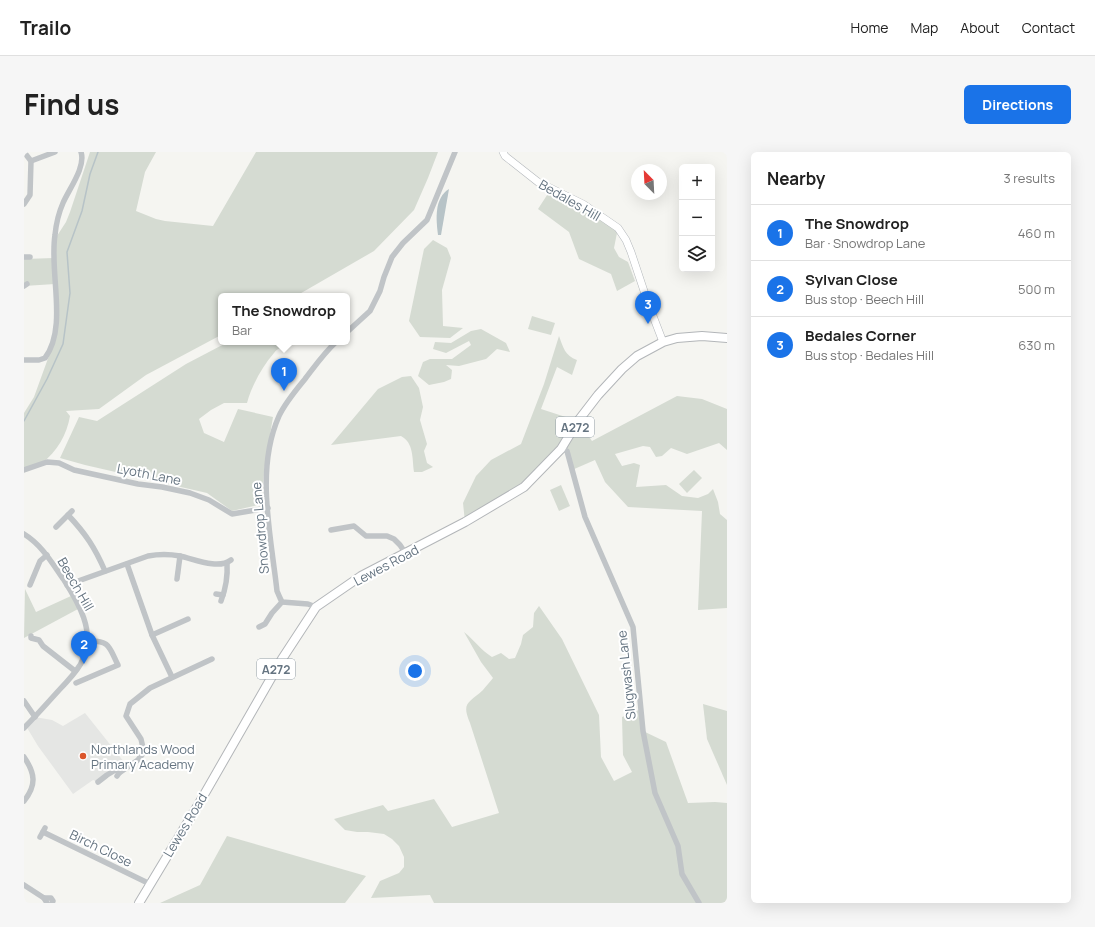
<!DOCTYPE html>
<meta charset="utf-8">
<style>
:root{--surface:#fff;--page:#f6f6f6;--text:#222;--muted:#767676;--line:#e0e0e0;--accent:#1a73e8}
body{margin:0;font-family:Manrope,sans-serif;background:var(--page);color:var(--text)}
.controls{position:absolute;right:12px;top:12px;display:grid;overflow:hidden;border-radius:6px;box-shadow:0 4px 16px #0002}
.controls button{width:36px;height:36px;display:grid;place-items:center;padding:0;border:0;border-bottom:1px solid var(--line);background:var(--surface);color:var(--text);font:20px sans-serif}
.compass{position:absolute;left:607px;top:12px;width:36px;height:36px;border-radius:50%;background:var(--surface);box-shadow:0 4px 16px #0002;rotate:336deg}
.you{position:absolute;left:391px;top:519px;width:14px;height:14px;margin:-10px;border:3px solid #fff;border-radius:50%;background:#1a73e8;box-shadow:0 0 0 6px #1a73e833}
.badge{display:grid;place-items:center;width:26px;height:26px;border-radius:50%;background:var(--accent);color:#fff;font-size:13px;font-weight:700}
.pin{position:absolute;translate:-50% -33px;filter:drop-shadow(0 1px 2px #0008)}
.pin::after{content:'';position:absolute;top:21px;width:14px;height:12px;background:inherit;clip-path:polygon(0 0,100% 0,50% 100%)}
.popup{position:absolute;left:194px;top:141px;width:132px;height:52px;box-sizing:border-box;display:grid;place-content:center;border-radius:6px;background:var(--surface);filter:drop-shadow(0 1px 3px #0005);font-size:13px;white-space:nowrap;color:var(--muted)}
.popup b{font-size:15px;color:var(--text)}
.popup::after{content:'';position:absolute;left:50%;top:100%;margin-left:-8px;border:8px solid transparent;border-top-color:var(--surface)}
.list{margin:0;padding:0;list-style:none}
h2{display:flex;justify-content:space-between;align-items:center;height:52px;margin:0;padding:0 16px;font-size:17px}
h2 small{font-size:13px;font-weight:400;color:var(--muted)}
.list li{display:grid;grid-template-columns:26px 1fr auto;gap:12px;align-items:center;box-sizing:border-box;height:56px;padding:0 16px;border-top:1px solid var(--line)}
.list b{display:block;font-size:15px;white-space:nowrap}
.list p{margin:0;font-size:13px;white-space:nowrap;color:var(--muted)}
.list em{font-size:13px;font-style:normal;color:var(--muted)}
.icon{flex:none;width:22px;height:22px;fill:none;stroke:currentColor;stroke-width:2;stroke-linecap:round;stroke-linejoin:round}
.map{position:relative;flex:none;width:703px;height:751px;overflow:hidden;border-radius:6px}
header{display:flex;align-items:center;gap:24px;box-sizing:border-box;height:56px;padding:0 20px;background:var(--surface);border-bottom:1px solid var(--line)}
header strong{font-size:19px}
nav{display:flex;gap:22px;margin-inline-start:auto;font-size:14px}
.intro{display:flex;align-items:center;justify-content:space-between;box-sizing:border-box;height:96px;padding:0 24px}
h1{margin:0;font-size:28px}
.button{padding:10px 18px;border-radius:6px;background:var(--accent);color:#fff;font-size:14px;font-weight:700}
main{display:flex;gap:24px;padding:0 24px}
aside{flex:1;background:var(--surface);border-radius:6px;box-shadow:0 4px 16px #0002}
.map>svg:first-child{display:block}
</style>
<header>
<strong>Trailo</strong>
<nav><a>Home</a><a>Map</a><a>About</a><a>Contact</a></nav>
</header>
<div class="intro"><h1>Find us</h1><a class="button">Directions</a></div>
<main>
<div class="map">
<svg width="703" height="751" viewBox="0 0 703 751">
<rect width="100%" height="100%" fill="#f5f5f1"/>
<!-- built -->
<path fill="#e5e6e4" d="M61,561L104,615L93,617L74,630L69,628L49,642L14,594L2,574L11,565L28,568L39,574Z"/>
<!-- green -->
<g fill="#d5dbd2">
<path d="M66,0H132L121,20L112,59L132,67L141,69L189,74L232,0H414L404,26L390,58L350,99L272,144H197V183L122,223L75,257L42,259L46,264C43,282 33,300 18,311C13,314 5,315 0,317V261L10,245L30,190L31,132L0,134V107L30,106L29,90L42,70L46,60Z"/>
<path d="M527,37L559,52L594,76L590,96L595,105L604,110L611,129L593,139L587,122L555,107L545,80L514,57Z"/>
<path d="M409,88L423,96L427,106L418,138L419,174L439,176L426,186L396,185L385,169L400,97Z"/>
<path d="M508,164L531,171L527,183L504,177Z"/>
<path d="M457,177L482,191L486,200L473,197L462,207L435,214L422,213L428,218L427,227L420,230L405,233L394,224L399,210L406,207H428L447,193L445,189L422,201L409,197L411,190L427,191L447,179Z"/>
<path d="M535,184C539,195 541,204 553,208L548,223L533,215L517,257L554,269L568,289L653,244L678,247L703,257V298L695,291L663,302L647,296L638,304L632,305L626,295L619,294L591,302L598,314L610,311L616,313L612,335L642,333L658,344L674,346L684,342L689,337L694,350L696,362L703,368V456L674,458L678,359L604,355L581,330L571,308L548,318L543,299L537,297L500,335L441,370L439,351L452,324L467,308L497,292L520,232Z"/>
<path d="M204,190H265C261,196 254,195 250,201C238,215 228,233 223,251H200L187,258L175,267L180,281L200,290L214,257L249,265L240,319L238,352L208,359L183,341L61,313L36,306L55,265L73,269L162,212Z"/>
<path d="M387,224L395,236L399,255L396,268L403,292L400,299L403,311L409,315L398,320H390C388,306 390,291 377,284L307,293L354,237L378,225Z"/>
<path d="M670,318L678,326L663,341L655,332Z"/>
<path d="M537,333L546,354L535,359L526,338Z"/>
<path d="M1,437L12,460L47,444L54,457L0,486Z"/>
<path d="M515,454L538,487L575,563L577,605L590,629L608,620L599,603L598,565L617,557L619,579L642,590L664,651L691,650L703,651V751H410L406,743L347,746L356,729L375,721L380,715V705L375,694L368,687L360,682L344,680H333L321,678L310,667L359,653L364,659L410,647L428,675L475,661L446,571C437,550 445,551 459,538C462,534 466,530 469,526L457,510L440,480C451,489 457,498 468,505L477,501L485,507L491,506L497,492L499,483L509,475L510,461Z"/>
<path d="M679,552L703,559V633L683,587Z"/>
<path d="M203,684L342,724L321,751H136L176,733Z"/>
</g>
<!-- water -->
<path fill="#b7c3c7" d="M425,37L417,83H414C412,68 410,46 425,37Z"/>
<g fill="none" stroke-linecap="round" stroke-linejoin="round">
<!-- stream -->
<path stroke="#b7c3c7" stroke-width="1.5" d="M0,269L23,227L39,192L46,141L43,100L58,59L66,22L74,0"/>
<!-- major casing -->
<g stroke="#b3b7bb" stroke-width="8">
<path id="major" d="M479,0L481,4L514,30L559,52L594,76L602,88L607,100L624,151L639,190"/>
</g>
<!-- highway casing -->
<g stroke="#b3b6b9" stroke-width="10">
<path id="highway" d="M115,751L177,648L258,507L292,455L337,424L441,370L500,335L537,297L554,269L574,243L598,217L613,204L639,190L653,186L678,184L703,186"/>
</g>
<!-- minor -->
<g stroke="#c0c4c7" stroke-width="5.5">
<path d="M7,9L31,0"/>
<path d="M0,52L6,43L7,9L0,0"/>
<path d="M0,105H6"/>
<path d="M0,134L3,132"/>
<path d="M323,180L346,159L356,139L360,125L368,105L379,91L403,68L431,0"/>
<path d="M0,208H15L21,206C44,175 25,120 31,83C32,73 35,60 39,51C45,37 62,15 57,0"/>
<path d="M537,297L543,299L561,365L609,475L619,579L631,641L654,694L658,722L675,751"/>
<path d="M0,318L23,310L35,311L50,318L114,332L138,335L166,341L185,348L208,362L244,356"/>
<path d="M44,363C62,382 71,396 81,419"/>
<path d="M32,375L48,359"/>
<path d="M307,378L330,374L342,384H363L370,387L376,393L382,402"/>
<path d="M0,382C18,393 28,411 40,428C54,450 72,480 59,507C55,518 45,527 37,536C25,549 13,563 0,576"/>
<path d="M103,412L128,483L148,525"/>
<path d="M153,427L156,404"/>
<path d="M6,433L16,409L23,403"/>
<path d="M43,433L124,404C135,402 145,402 156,404C170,407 194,418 207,408"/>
<path d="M192,442L199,443"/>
<path d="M197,449C202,436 204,426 203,411"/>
<path d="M292,455L284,452L258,450L256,446L253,439C247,383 231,318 255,264C261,251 272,238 281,227C291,214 300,201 312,190"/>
<path d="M235,475L241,472L248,461L258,450"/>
<path d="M128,483L164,467"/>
<path d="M7,484V486L15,488L19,494L51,519"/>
<path d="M52,531L94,513C85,495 86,488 64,489"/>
<path d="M0,549L11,565"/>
<path d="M0,605C11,621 13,633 0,649"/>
<path d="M93,624L95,621L114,608L120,600L117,587L102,564L106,552L126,536L188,507"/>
<path d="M74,630L83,623L93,617L95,621"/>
<path d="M19,680L126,732"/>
<path d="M16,685L21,676"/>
<path d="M0,733L20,746L23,751"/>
<path d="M20,746H27L29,749L28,751"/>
</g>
<!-- major -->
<use href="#major" stroke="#fff" stroke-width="7"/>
<!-- highway -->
<use href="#highway" stroke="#fff" stroke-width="8"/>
</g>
<!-- markers -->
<circle fill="#db552b" stroke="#fff" stroke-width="1.5" cx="59" cy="604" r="4"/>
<g text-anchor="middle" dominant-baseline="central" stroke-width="4" stroke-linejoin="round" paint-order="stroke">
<!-- shield labels -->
<g fill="#fff" stroke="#939ea7" stroke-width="1">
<rect x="532" y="265" width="38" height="20" rx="3"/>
<rect x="233" y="507" width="38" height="20" rx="3"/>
</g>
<g font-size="12" font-weight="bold" fill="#657481">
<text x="551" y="275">A272</text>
<text x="252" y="517">A272</text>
</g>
<!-- street labels -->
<g font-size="13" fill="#657481" stroke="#fff">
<text transform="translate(546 48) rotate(30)">Bedales Hill</text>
<text transform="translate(125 322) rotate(11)">Lyoth Lane</text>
<text transform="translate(236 376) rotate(-95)">Snowdrop Lane</text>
<text transform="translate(362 413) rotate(-28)">Lewes Road</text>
<text transform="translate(52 432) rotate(60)">Beech Hill</text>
<text transform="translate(602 523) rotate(-96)">Slugwash Lane</text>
<text transform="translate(161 673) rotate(-59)">Lewes Road</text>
<text transform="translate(77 696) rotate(26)">Birch Close</text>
</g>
<!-- poi labels -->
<g font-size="13" fill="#657481" stroke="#fff" text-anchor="start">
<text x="67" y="597">Northlands Wood<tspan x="67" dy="15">Primary Academy</tspan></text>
</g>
</g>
</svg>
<div class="controls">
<button>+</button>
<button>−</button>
<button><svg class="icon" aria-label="layers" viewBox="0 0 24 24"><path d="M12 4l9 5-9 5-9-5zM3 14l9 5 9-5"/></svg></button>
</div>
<svg class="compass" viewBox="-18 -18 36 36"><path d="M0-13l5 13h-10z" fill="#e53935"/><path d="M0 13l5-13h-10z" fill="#767676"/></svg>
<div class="you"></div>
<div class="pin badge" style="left:260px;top:239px">1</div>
<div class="popup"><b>The Snowdrop</b>Bar</div>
<div class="pin badge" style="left:60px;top:512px">2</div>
<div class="pin badge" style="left:624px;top:172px">3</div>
</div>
<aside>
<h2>Nearby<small>3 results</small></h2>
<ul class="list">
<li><span class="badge">1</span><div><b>The Snowdrop</b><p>Bar · Snowdrop Lane</p></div><em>460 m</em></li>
<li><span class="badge">2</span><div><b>Sylvan Close</b><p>Bus stop · Beech Hill</p></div><em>500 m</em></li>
<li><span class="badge">3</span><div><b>Bedales Corner</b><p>Bus stop · Bedales Hill</p></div><em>630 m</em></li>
</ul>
</aside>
</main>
